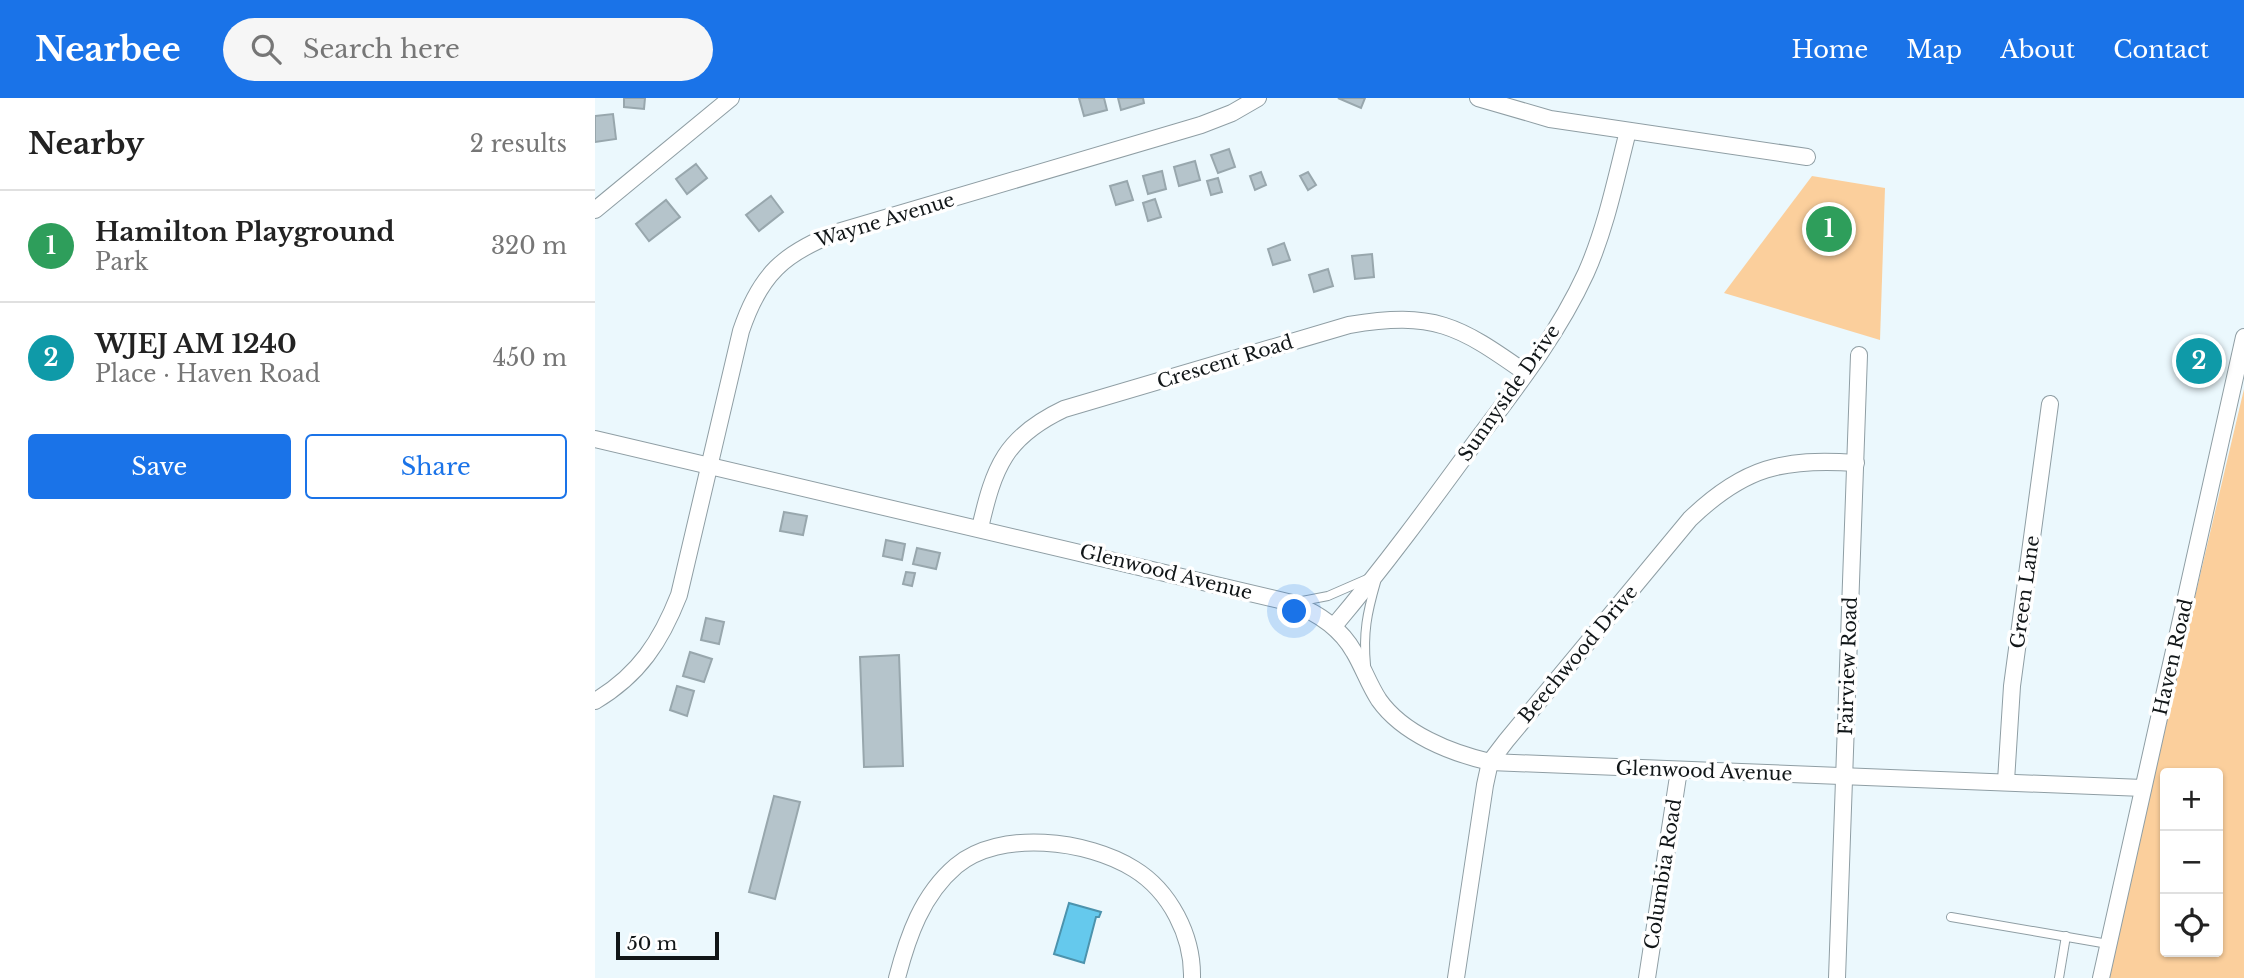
<!DOCTYPE html>
<meta charset="utf-8">
<style>
:root{--surface:#fff;--page:#f6f6f6;--text:#222;--muted:#767676;--line:#e0e0e0;--accent:#1a73e8}
body{margin:0;font-family:"Libre Baskerville",serif;background:var(--page);color:var(--text)}
.controls{position:absolute;right:21px;bottom:21px;display:grid;overflow:hidden;border-radius:7px;box-shadow:0 2px 5px #0004}
.controls button{width:63px;height:63px;display:grid;place-items:center;padding:0;border:0;border-bottom:2px solid var(--line);background:var(--surface);color:var(--text);font:35px sans-serif}
.scale{position:absolute;left:21px;bottom:18px;width:103px;box-sizing:border-box;padding-left:7px;border:4px solid #111618;border-top:0;font-size:19px;line-height:24px;white-space:nowrap;color:#111618;-webkit-text-stroke:5px #fff;paint-order:stroke}
.you{position:absolute;left:700px;top:514px;width:24px;height:24px;margin:-18px;border:5px solid #fff;border-radius:50%;background:#1a73e8;box-shadow:0 0 0 10px #1a73e833}
.badge{display:grid;place-items:center;width:46px;height:46px;border-radius:50%;background:var(--accent);color:#fff;font-size:23px;font-weight:700}
.pin{position:absolute;translate:-50% -50%;border:4px solid #fff;box-shadow:0 2px 7px #0006}
.list{margin:0;padding:0;list-style:none}
h2{display:flex;justify-content:space-between;align-items:center;height:91px;margin:0;padding:0 28px;font-size:30px}
h2 small{font-size:23px;font-weight:400;color:var(--muted)}
.list li{display:grid;grid-template-columns:46px 1fr auto;gap:21px;align-items:center;box-sizing:border-box;height:112px;padding:0 28px;border-top:2px solid var(--line)}
.list b{display:block;font-size:26px;white-space:nowrap}
.list p{margin:0;font-size:23px;white-space:nowrap;color:var(--muted)}
.list em{font-size:23px;font-style:normal;color:var(--muted)}
.actions{display:flex;gap:14px;padding:21px 28px}
.actions a{flex:1;padding:16px 0;border:2px solid var(--accent);border-radius:7px;text-align:center;font-size:24px;color:var(--accent)}
.actions .main{background:var(--accent);color:#fff}
.icon{flex:none;width:38px;height:38px;fill:none;stroke:currentColor;stroke-width:2;stroke-linecap:round;stroke-linejoin:round}
.map{position:relative;flex:none;width:1649px;height:880px;overflow:hidden}
header{display:flex;align-items:center;gap:42px;box-sizing:border-box;height:98px;padding:0 35px;background:var(--accent);color:#fff}
header strong{font-size:33px}
nav{display:flex;gap:38px;margin-inline-start:auto;font-size:24px}
.search{width:490px;height:63px;background:var(--page);display:flex;align-items:center;gap:18px;box-sizing:border-box;padding:0 24px;border-radius:38px;color:var(--muted);font-size:26px}
main{display:flex}
aside{flex:1;background:var(--surface)}
.map>svg:first-child{display:block}
</style>
<header>
<strong>Nearbee</strong>
<div class="search"><svg class="icon" aria-label="search" viewBox="0 0 24 24"><circle cx="10" cy="10" r="6"/><path d="M15 15l6 6"/></svg>Search here</div>
<nav><a>Home</a><a>Map</a><a>About</a><a>Contact</a></nav>
</header>
<main>
<aside>
<h2>Nearby<small>2 results</small></h2>
<ul class="list">
<li><span class="badge" style="background:#2e9e5b">1</span><div><b>Hamilton Playground</b><p>Park</p></div><em>320 m</em></li>
<li><span class="badge" style="background:#0f9aa8">2</span><div><b>WJEJ AM 1240</b><p>Place · Haven Road</p></div><em>450 m</em></li>
</ul>
<div class="actions"><a class="main">Save</a><a>Share</a></div>
</aside>
<div class="map">
<svg width="1649" height="880" viewBox="0 0 1649 880">
<rect width="100%" height="100%" fill="#ebf8fd"/>
<!-- green -->
<g fill="#fbcf9c" fill-rule="evenodd">
<path d="M1217,78L1290,90L1285,242L1129,195Z"/>
<path d="M1649,291V880H1514L1599,503ZM1623,675V854H1570V675Z"/>
</g>
<!-- water -->
<path fill="#65c9ed" stroke="#4c93ad" stroke-width="2" d="M474,805L506,814L504,819H501L489,865L459,856Z"/>
<!-- building -->
<g fill="#b5c4cb" stroke="#98a7ad" stroke-width="2">
<path d="M29,0H50L49,11L29,9Z"/>
<path d="M484,0H509L512,12L489,18Z"/>
<path d="M523,0H548L549,5L526,12Z"/>
<path d="M743,0H770L766,10Z"/>
<path d="M18,16L21,41L0,44V18Z"/>
<path d="M634,51L640,69L623,75L616,57Z"/>
<path d="M600,63L605,82L584,88L579,69Z"/>
<path d="M101,66L112,80L92,96L81,81Z"/>
<path d="M567,73L571,91L553,96L548,78Z"/>
<path d="M666,74L671,87L660,92L655,78Z"/>
<path d="M713,74L721,87L713,92L705,78Z"/>
<path d="M623,80L627,94L616,97L612,83Z"/>
<path d="M532,83L538,102L521,107L515,88Z"/>
<path d="M176,98L188,114L164,133L151,117Z"/>
<path d="M560,101L566,119L553,123L548,105Z"/>
<path d="M71,102L85,119L54,143L41,126Z"/>
<path d="M689,145L695,162L678,167L673,151Z"/>
<path d="M777,156L779,179L760,181L757,158Z"/>
<path d="M733,171L738,188L719,194L714,177Z"/>
<path d="M1596,242L1621,248L1613,284L1588,278Z"/>
<path d="M189,414L212,418L208,437L185,433Z"/>
<path d="M291,442L310,446L307,462L288,458Z"/>
<path d="M322,450L345,455L341,471L318,466Z"/>
<path d="M311,474L320,475L317,488L308,486Z"/>
<path d="M111,520L129,524L124,546L106,542Z"/>
<path d="M95,554L117,561L109,584L88,578Z"/>
<path d="M304,557L308,668L269,669L265,559Z"/>
<path d="M82,588L99,593L92,618L75,612Z"/>
<path d="M179,698L205,704L180,801L154,794Z"/>
</g>
<g fill="none" stroke-linecap="round" stroke-linejoin="round">
<!-- lane casing -->
<g stroke="#8f9ea4" stroke-width="10">
<g id="lane">
<path d="M702,504L733,498L772,481"/>
<path d="M771,567C768,535 772,515 781,484"/>
<path d="M1356,819L1513,846"/>
<path d="M1464,880L1471,838"/>
</g>
</g>
<!-- street casing -->
<g stroke="#8f9ea4" stroke-width="18">
<g id="street">
<path d="M883,0L955,21L1212,59"/>
<path d="M0,112L136,0"/>
<path d="M0,341L697,505C723,515 745,529 759,554C768,569 774,587 784,602C808,636 856,655 895,664L1548,690"/>
<path d="M385,430C399,369 410,339 469,311L754,227C839,213 863,227 931,275"/>
<path d="M739,528C789,469 835,406 881,343C921,290 963,236 991,175C1011,130 1021,80 1033,33"/>
<path d="M0,603C44,577 66,543 84,497L146,233C165,176 189,155 243,134L606,27L637,15L663,0"/>
<path d="M1411,683L1417,588L1455,306"/>
<path d="M302,880C313,838 327,797 361,768C405,731 493,742 539,771C575,793 598,838 597,880"/>
<path d="M861,880L890,687L895,664L911,643L1095,421C1149,369 1188,360 1261,365"/>
<path d="M1052,880L1084,672"/>
<path d="M1242,880L1264,257"/>
<path d="M1506,880L1649,239"/>
</g>
</g>
<!-- lane -->
<use href="#lane" stroke="#fff" stroke-width="8"/>
<!-- street -->
<use href="#street" stroke="#fff" stroke-width="16"/>
</g>
<g text-anchor="middle" dominant-baseline="central" stroke-width="7" stroke-linejoin="round" paint-order="stroke">
<!-- street labels -->
<g font-size="19" fill="#111618" stroke="#fff">
<text transform="translate(290 122) rotate(-17)">Wayne Avenue</text>
<text transform="translate(630 264) rotate(-17)">Crescent Road</text>
<text transform="translate(914 295) rotate(-55)">Sunnyside Drive</text>
<text transform="translate(571 474) rotate(14)">Glenwood Avenue</text>
<text transform="translate(1430 494) rotate(-82)">Green Lane</text>
<text transform="translate(983 556) rotate(-50)">Beechwood Drive</text>
<text transform="translate(1578 559) rotate(-77)">Haven Road</text>
<text transform="translate(1253 568) rotate(-88)">Fairview Road</text>
<text transform="translate(1109 673) rotate(2)">Glenwood Avenue</text>
<text transform="translate(1068 776) rotate(-81)">Columbia Road</text>
</g>
</g>
</svg>
<div class="controls">
<button>+</button>
<button>−</button>
<button><svg class="icon" aria-label="locate" viewBox="0 0 24 24"><circle cx="12" cy="12" r="6"/><path d="M12 2v4M12 18v4M2 12h4M18 12h4"/></svg></button>
</div>
<div class="scale">50 m</div>
<div class="you"></div>
<div class="pin badge" style="left:1234px;top:131px;background:#2e9e5b">1</div>
<div class="pin badge" style="left:1604px;top:263px;background:#0f9aa8">2</div>
</div>
</main>
